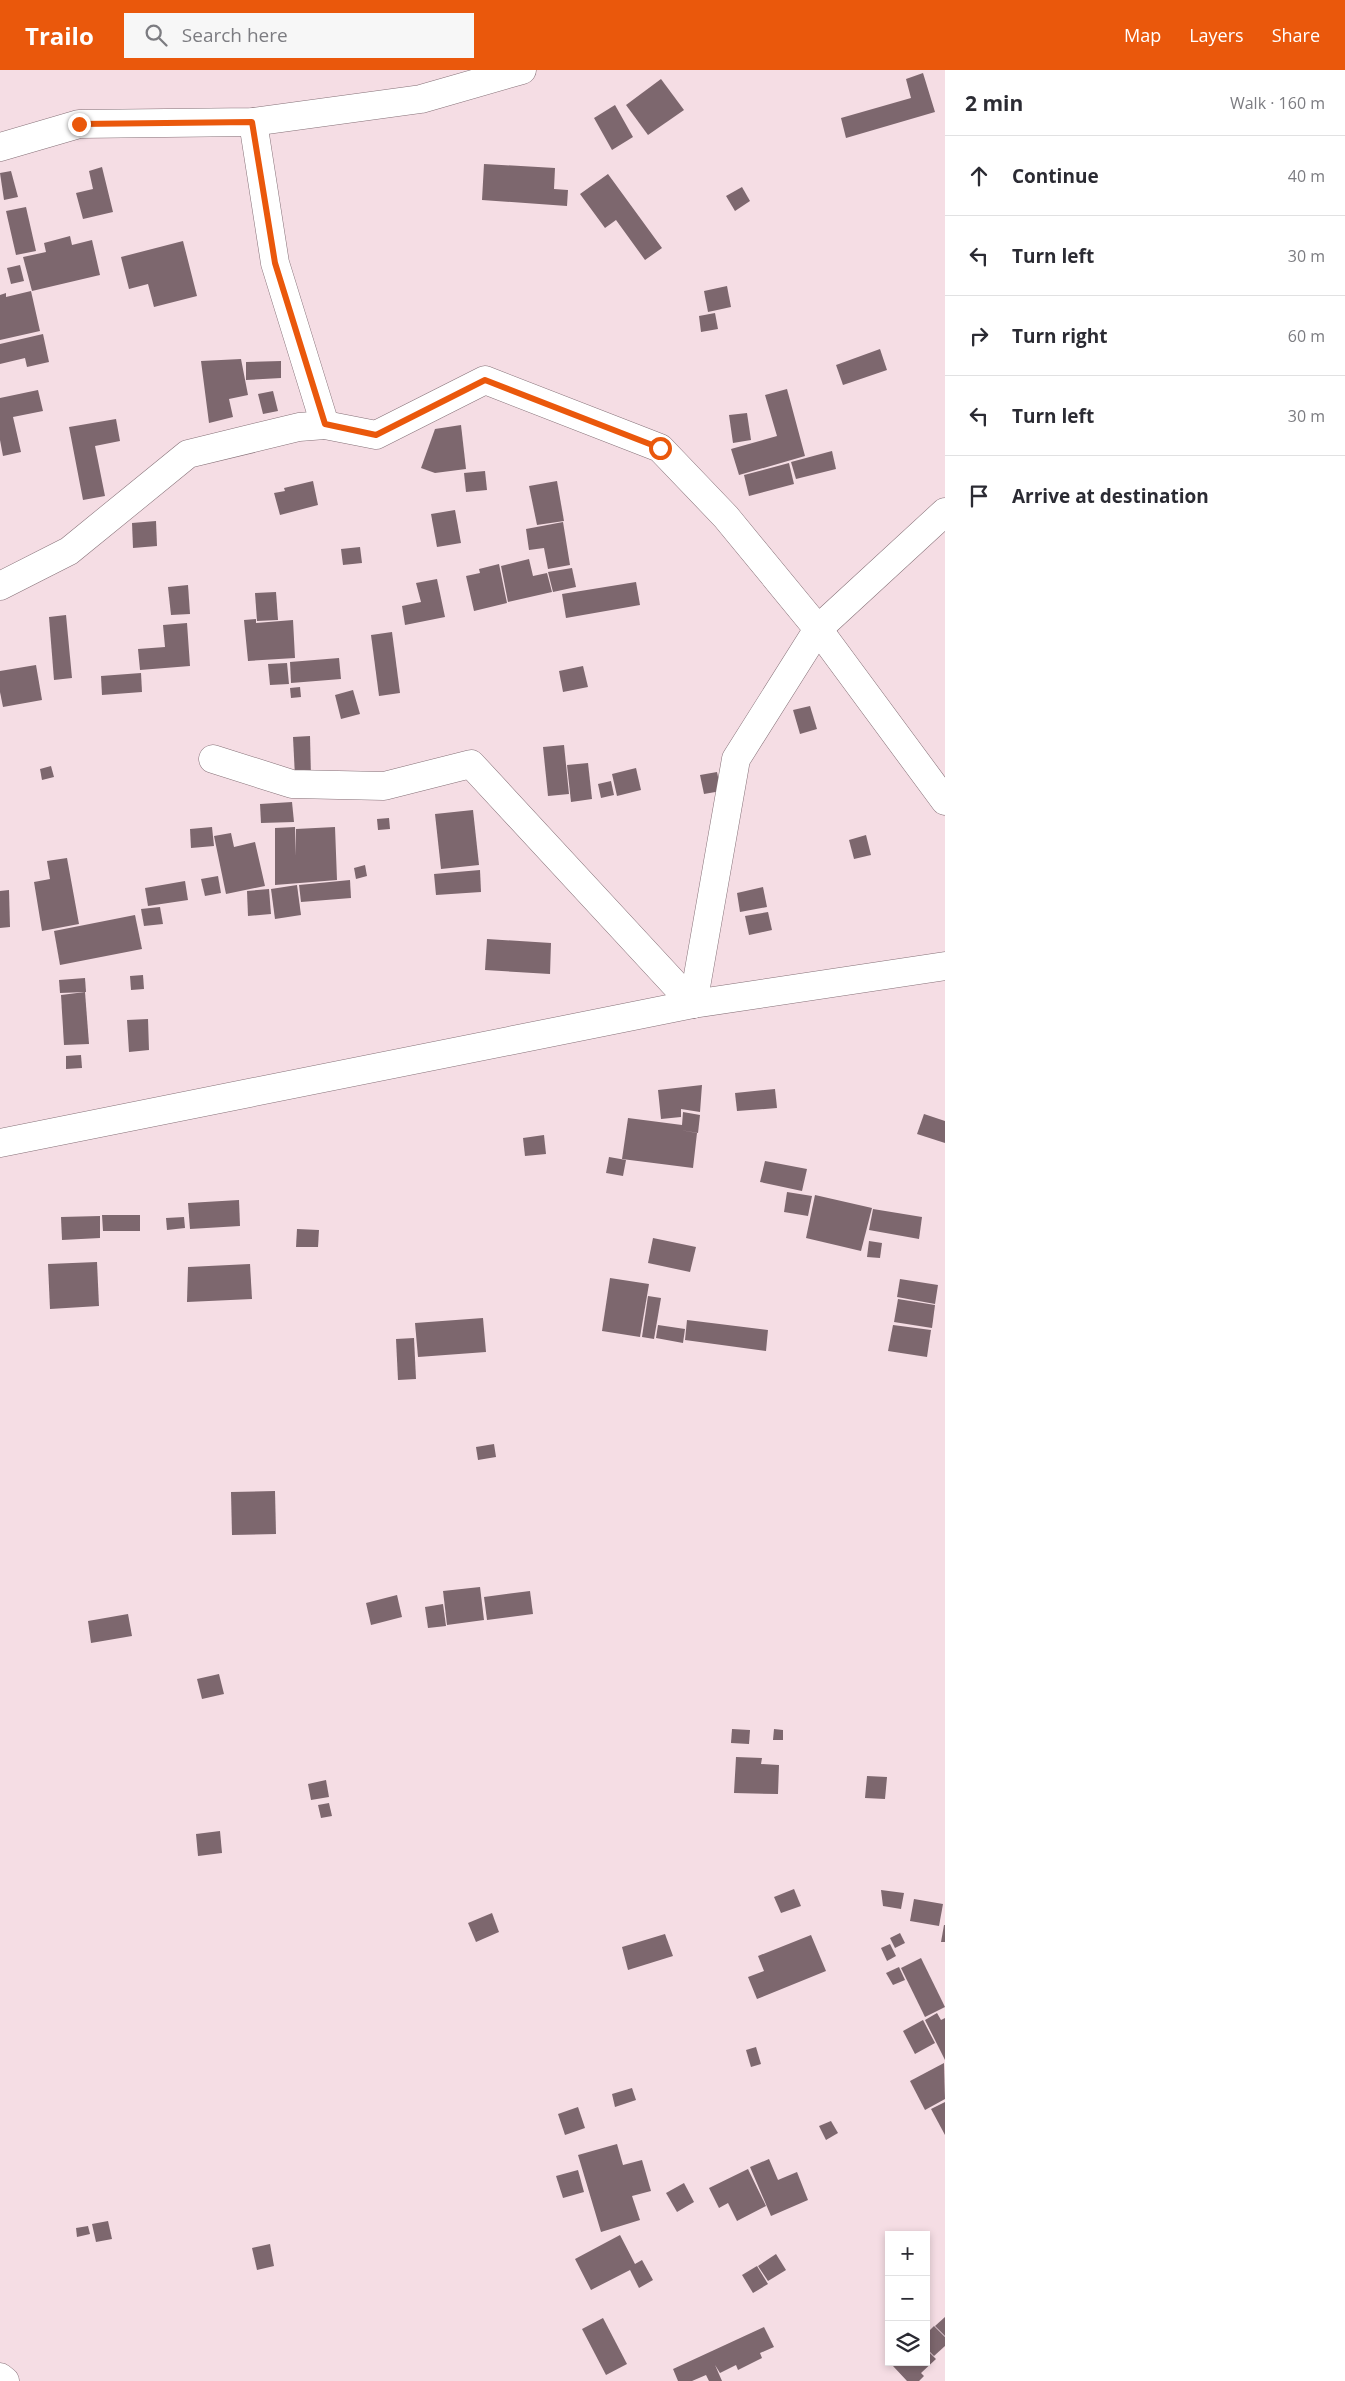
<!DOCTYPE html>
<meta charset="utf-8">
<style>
:root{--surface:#fff;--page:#f7f7f7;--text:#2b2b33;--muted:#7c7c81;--line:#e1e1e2;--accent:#ea580c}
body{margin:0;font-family:"Open Sans",sans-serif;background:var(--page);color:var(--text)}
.controls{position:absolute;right:15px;bottom:15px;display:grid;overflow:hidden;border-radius:0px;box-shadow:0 2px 8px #0003}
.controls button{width:45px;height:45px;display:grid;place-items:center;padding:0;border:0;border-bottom:1px solid var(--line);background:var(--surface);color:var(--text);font:25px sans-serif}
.stop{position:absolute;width:15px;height:15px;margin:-11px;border:4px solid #ea580c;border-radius:50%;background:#fff}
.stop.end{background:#ea580c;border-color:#fff;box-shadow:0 1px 5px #0008}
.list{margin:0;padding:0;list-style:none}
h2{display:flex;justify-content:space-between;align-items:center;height:65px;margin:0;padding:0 20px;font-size:21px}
h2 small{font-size:16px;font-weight:400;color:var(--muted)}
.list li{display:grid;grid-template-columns:32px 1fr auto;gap:15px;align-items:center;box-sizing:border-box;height:80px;padding:0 20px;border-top:1px solid var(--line)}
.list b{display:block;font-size:19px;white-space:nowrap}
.list em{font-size:16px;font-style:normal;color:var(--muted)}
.icon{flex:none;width:28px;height:28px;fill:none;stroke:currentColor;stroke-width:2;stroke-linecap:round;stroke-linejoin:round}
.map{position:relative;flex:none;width:945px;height:2311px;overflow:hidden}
header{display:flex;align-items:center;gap:30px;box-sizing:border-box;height:70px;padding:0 25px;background:var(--accent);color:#fff}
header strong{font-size:24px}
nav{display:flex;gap:28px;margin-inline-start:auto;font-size:18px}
.search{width:350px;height:45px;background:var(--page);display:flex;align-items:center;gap:12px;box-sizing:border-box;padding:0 18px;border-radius:0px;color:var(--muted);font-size:19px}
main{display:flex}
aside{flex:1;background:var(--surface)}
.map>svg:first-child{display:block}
</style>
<header>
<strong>Trailo</strong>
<div class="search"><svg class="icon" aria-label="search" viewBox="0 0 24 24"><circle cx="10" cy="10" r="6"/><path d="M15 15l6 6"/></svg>Search here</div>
<nav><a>Map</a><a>Layers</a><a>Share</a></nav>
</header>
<main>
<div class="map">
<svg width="945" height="2311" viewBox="0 0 945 2311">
<rect width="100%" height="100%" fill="#f5dde4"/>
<!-- building -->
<g fill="#7d676e">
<path d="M923,3L935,42L846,68L841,48L911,28L906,9Z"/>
<path d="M661,9L684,40L648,65L626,35Z"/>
<path d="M615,35L633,67L612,80L594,48Z"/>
<path d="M484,94L555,98L554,119L568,120L567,136L482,130Z"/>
<path d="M102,97L113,142L83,149L76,123L93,119L89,101Z"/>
<path d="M11,101L18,127L4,130L0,103Z"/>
<path d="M608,104L662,178L645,190L616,150L605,158L580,124Z"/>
<path d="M742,117L750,131L735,141L726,126Z"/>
<path d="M26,137L36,181L16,185L6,141Z"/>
<path d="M70,166L72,175L92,170L100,205L32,221L23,187L46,182L44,173Z"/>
<path d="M183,171L197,226L154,237L148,214L129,219L121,187Z"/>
<path d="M20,195L24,211L11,214L7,198Z"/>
<path d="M727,216L731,237L708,242L704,221Z"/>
<path d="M31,221L40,261L0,270V225L6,223V227Z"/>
<path d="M715,243L718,259L701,262L699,246Z"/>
<path d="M43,264L49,292L27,297L25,288L0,294V274Z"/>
<path d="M880,279L887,300L843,315L836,295Z"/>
<path d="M241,289L248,325L229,329L233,347L209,353L201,291Z"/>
<path d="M281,291V308L246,310V292Z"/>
<path d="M787,319L805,386L739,405L731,379L777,366L765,325Z"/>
<path d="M38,320L43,341L13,347L21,382L3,386L0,370V328Z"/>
<path d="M273,321L278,341L263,344L258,324Z"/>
<path d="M747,343L751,370L733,373L729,345Z"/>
<path d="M116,349L120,371L95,376L105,426L83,430L69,357Z"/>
<path d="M461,355L466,399L435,403L421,398L435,359Z"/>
<path d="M832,381L836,399L796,409L791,392Z"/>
<path d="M789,393L794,414L749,426L744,405Z"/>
<path d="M485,401L487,420L466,422L464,403Z"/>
<path d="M313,411L318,435L280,445L274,423L285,421L284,418Z"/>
<path d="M557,411L564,451L537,455L529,416Z"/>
<path d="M455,440L461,473L437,477L431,444Z"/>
<path d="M156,451L157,476L133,478L132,453Z"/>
<path d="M563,452L570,495L548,499L544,478L529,480L526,459Z"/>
<path d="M360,477L362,493L343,495L341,479Z"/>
<path d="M529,489L533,506L547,503L552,522L508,532L501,496Z"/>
<path d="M499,494L507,533L474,541L466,506L480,503L479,499Z"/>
<path d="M572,498L576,517L553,522L548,502Z"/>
<path d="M437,509L445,547L405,555L402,536L421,532L416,513Z"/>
<path d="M636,512L640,535L566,548L562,524Z"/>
<path d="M188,515L190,544L171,545L168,517Z"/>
<path d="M276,522L278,550L257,551L255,523Z"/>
<path d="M66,545L72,608L54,610L49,547Z"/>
<path d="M256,549V553L293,550L295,588L248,591L244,550Z"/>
<path d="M187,553L190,596L140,600L138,579L165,577L163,555Z"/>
<path d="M392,562L400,623L379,626L371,565Z"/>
<path d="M339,588L341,609L291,613L290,592Z"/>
<path d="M287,593L289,614L270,615L268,594Z"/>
<path d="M36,595L42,630L3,637L0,622V601Z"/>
<path d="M583,596L588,617L563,622L559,601Z"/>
<path d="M141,603L142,622L102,625L101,606Z"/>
<path d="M300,617L301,627L291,628L290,618Z"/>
<path d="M353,620L360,644L341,649L335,625Z"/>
<path d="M810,636L817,659L800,664L793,640Z"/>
<path d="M310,666L311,707H295L293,667Z"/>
<path d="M564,675L569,724L548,726L543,677Z"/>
<path d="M588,693L592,729L571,732L567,695Z"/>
<path d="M51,696L54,707L42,710L40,699Z"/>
<path d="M636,698L641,720L617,726L612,704Z"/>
<path d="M717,702L721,721L704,724L700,705Z"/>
<path d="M611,711L614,725L601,728L598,714Z"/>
<path d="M292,732L294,752L261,753L260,734Z"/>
<path d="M473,740L479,795L441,799L435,744Z"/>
<path d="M389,748L390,759L378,760L377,749Z"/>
<path d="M212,757L214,776L191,778L190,759Z"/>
<path d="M295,757L296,786V759L335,757L337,810L275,815V758Z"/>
<path d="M231,763L234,777L255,772L265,816L226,824L214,766Z"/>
<path d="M866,765L871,785L854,789L849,770Z"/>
<path d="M67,788L79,854L42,861L34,812L50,809L47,791Z"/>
<path d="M365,795L367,806L356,809L354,798Z"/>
<path d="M480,800L481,822L436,825L434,804Z"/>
<path d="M218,806L221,823L205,826L201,809Z"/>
<path d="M350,810L351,828L301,832L299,815Z"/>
<path d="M185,811L188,830L148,836L145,818Z"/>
<path d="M297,815L301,845L275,849L271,819Z"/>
<path d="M763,817L767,837L740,842L737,823Z"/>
<path d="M269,819L271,844L248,846L247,821Z"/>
<path d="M9,820L10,857L0,858V821Z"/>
<path d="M160,837L163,854L144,856L141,839Z"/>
<path d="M768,842L772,860L749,865L745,846Z"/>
<path d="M135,845L142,879L60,895L54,861Z"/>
<path d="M487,869L551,873L550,904L485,900Z"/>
<path d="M143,905L144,919L131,920L130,906Z"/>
<path d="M85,908L86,922L60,923L59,910Z"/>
<path d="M85,922L89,974L64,975L61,925Z"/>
<path d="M148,949L149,980L129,982L127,950Z"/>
<path d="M81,985L82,998L66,999V986Z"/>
<path d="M702,1015L700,1042L681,1039V1047L661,1049L658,1020Z"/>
<path d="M775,1019L777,1038L737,1041L735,1023Z"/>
<path d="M683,1042L700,1045L698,1063L680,1060L697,1063L693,1098L622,1089L628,1048L682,1055Z"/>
<path d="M924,1044L945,1051V1073L917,1064Z"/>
<path d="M544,1065L546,1084L525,1086L523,1068Z"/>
<path d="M609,1087L626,1090L623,1106L606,1103Z"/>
<path d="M765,1091L807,1099L802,1121L760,1112Z"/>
<path d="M787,1122L812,1126L808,1146L784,1142Z"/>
<path d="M815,1125L872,1138L861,1181L806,1168Z"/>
<path d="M239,1130L240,1156L190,1159L188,1133Z"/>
<path d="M873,1139L922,1147L919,1169L869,1160Z"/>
<path d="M102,1145H140V1161H103Z"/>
<path d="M100,1146V1168L62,1170L61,1147Z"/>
<path d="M184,1147L185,1158L167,1160L166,1148Z"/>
<path d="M297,1159L319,1160L318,1177H296Z"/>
<path d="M653,1168L696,1177L690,1202L648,1193Z"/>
<path d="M869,1171L882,1173L880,1188L867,1187Z"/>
<path d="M97,1192L99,1236L50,1239L48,1194Z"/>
<path d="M250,1194L252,1229L187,1232L188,1197Z"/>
<path d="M610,1208L649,1214L640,1267L602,1261Z"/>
<path d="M900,1209L938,1215L935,1234L897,1227Z"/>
<path d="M648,1226L661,1228L654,1269L642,1267Z"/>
<path d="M898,1229L935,1235L932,1258L894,1252Z"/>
<path d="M483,1248L486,1282L418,1287L415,1253Z"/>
<path d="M687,1250L768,1260L766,1281L685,1270Z"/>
<path d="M658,1255L685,1259L683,1273L656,1268Z"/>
<path d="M893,1255L931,1260L927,1287L888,1281Z"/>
<path d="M414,1268L416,1309L398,1310L396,1269Z"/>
<path d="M494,1374L496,1387L478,1390L476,1377Z"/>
<path d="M275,1421L276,1464L232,1465L231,1422Z"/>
<path d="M480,1517L484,1550L447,1555L443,1521Z"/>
<path d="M530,1521L533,1544L487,1550L484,1527Z"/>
<path d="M397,1525L402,1547L371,1555L366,1533Z"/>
<path d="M443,1534L446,1556L428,1558L425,1537Z"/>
<path d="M128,1544L132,1566L91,1573L88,1551Z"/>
<path d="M219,1604L224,1624L202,1629L197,1609Z"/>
<path d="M732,1659L750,1660L749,1674L731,1673Z"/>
<path d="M774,1659L783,1660V1670H773Z"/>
<path d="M736,1687L762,1688L761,1694L779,1695L778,1724L734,1723Z"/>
<path d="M867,1706L887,1707L885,1729L865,1728Z"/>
<path d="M326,1710L329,1727L311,1730L308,1714Z"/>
<path d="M329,1733L332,1746L321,1748L318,1735Z"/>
<path d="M220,1761L222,1783L198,1786L196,1764Z"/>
<path d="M794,1819L801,1836L781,1843L774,1827Z"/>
<path d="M881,1820L904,1823L901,1839L883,1836Z"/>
<path d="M914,1829L943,1834L939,1856L910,1851Z"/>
<path d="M492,1843L499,1862L476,1872L468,1853Z"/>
<path d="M944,1855H945V1872H941Z"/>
<path d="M900,1863L905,1873L895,1878L890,1868Z"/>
<path d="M665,1864L673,1886L628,1900L622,1877Z"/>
<path d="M811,1865L826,1901L757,1929L748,1907L764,1901L758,1886Z"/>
<path d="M890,1874L896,1886L887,1891L881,1878Z"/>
<path d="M921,1888L945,1937L925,1947L901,1898Z"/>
<path d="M899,1897L905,1910L893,1915L886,1903Z"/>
<path d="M937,1943L941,1950L945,1948V1990L925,1950Z"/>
<path d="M923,1950L935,1973L915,1984L903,1961Z"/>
<path d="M756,1977L761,1994L751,1997L746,1980Z"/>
<path d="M944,1993L945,2029L925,2040L910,2011Z"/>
<path d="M632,2018L636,2030L615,2037L612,2024Z"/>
<path d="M945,2032V2065L931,2039Z"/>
<path d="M578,2037L585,2058L565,2065L558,2044Z"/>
<path d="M831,2051L838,2063L826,2070L819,2056Z"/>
<path d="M617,2074L623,2095L642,2090L651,2121L632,2126L640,2150L601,2162L578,2085Z"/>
<path d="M769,2089L778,2110L797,2102L808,2130L771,2146L750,2097Z"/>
<path d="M748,2099L766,2136L737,2151L728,2133L719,2138L709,2118Z"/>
<path d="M578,2100L584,2122L563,2128L556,2106Z"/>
<path d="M684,2113L694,2132L677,2142L666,2123Z"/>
<path d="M108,2151L112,2169L96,2172L92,2154Z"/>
<path d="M88,2156L90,2164L77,2167L76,2158Z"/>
<path d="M620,2165L635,2194L642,2190L653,2210L639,2218L630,2200L591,2220L575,2189Z"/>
<path d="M270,2174L274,2196L257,2200L252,2178Z"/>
<path d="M776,2184L786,2200L768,2211L758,2196Z"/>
<path d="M757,2196L768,2214L753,2223L742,2205Z"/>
<path d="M945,2247V2266L935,2256Z"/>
<path d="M603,2248L627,2294L606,2305L582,2259Z"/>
<path d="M934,2256L945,2267V2276L934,2286L926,2278V2264Z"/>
<path d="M764,2257L774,2277L760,2283L762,2288L738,2300L736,2295L720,2303L715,2295L722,2311H709L706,2305L692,2311H678L673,2299Z"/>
<path d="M926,2279L936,2289L921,2303L924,2306L919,2311H907L893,2296L897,2292H926Z"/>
</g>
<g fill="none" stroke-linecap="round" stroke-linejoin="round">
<!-- minor casing -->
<g stroke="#857077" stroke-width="29">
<g id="minor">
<path d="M253,52L275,193L325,355L376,365L485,310L660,378L726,447L818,559L945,731"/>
<path d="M0,77L79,54L253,52L421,29L522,0"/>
<path d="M0,516L69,481L188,384L299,357L325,355"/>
<path d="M213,689L292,714L384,716L471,694L693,934"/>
<path d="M693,934L736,689L818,559L945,442"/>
<path d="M0,1073L693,934L945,896"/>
<path d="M0,2307L5,2311"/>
</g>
</g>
<!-- minor -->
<use href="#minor" stroke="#fff" stroke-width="28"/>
</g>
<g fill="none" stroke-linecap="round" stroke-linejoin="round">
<!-- route -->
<path stroke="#ea580c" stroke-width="6" d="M79,54L252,52L275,193L325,354L376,365L485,310L660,378"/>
</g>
</svg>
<div class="controls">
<button>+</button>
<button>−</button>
<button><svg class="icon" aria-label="layers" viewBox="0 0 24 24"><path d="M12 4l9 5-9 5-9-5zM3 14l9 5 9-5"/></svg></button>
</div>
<div class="stop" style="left:660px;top:378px"></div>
<div class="stop end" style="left:79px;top:54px"></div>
</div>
<aside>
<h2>2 min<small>Walk · 160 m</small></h2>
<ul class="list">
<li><svg class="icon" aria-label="ahead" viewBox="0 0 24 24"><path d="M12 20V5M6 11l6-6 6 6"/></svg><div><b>Continue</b></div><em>40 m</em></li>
<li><svg class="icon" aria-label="left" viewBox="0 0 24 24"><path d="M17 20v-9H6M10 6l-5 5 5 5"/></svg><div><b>Turn left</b></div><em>30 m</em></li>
<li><svg class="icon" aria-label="right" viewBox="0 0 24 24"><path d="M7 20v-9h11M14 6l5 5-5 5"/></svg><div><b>Turn right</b></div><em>60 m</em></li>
<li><svg class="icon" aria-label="left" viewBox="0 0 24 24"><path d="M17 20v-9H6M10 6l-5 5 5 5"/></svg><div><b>Turn left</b></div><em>30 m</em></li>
<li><svg class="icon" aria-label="arrive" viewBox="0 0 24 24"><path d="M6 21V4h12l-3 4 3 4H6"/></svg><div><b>Arrive at destination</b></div></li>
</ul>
</aside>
</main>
